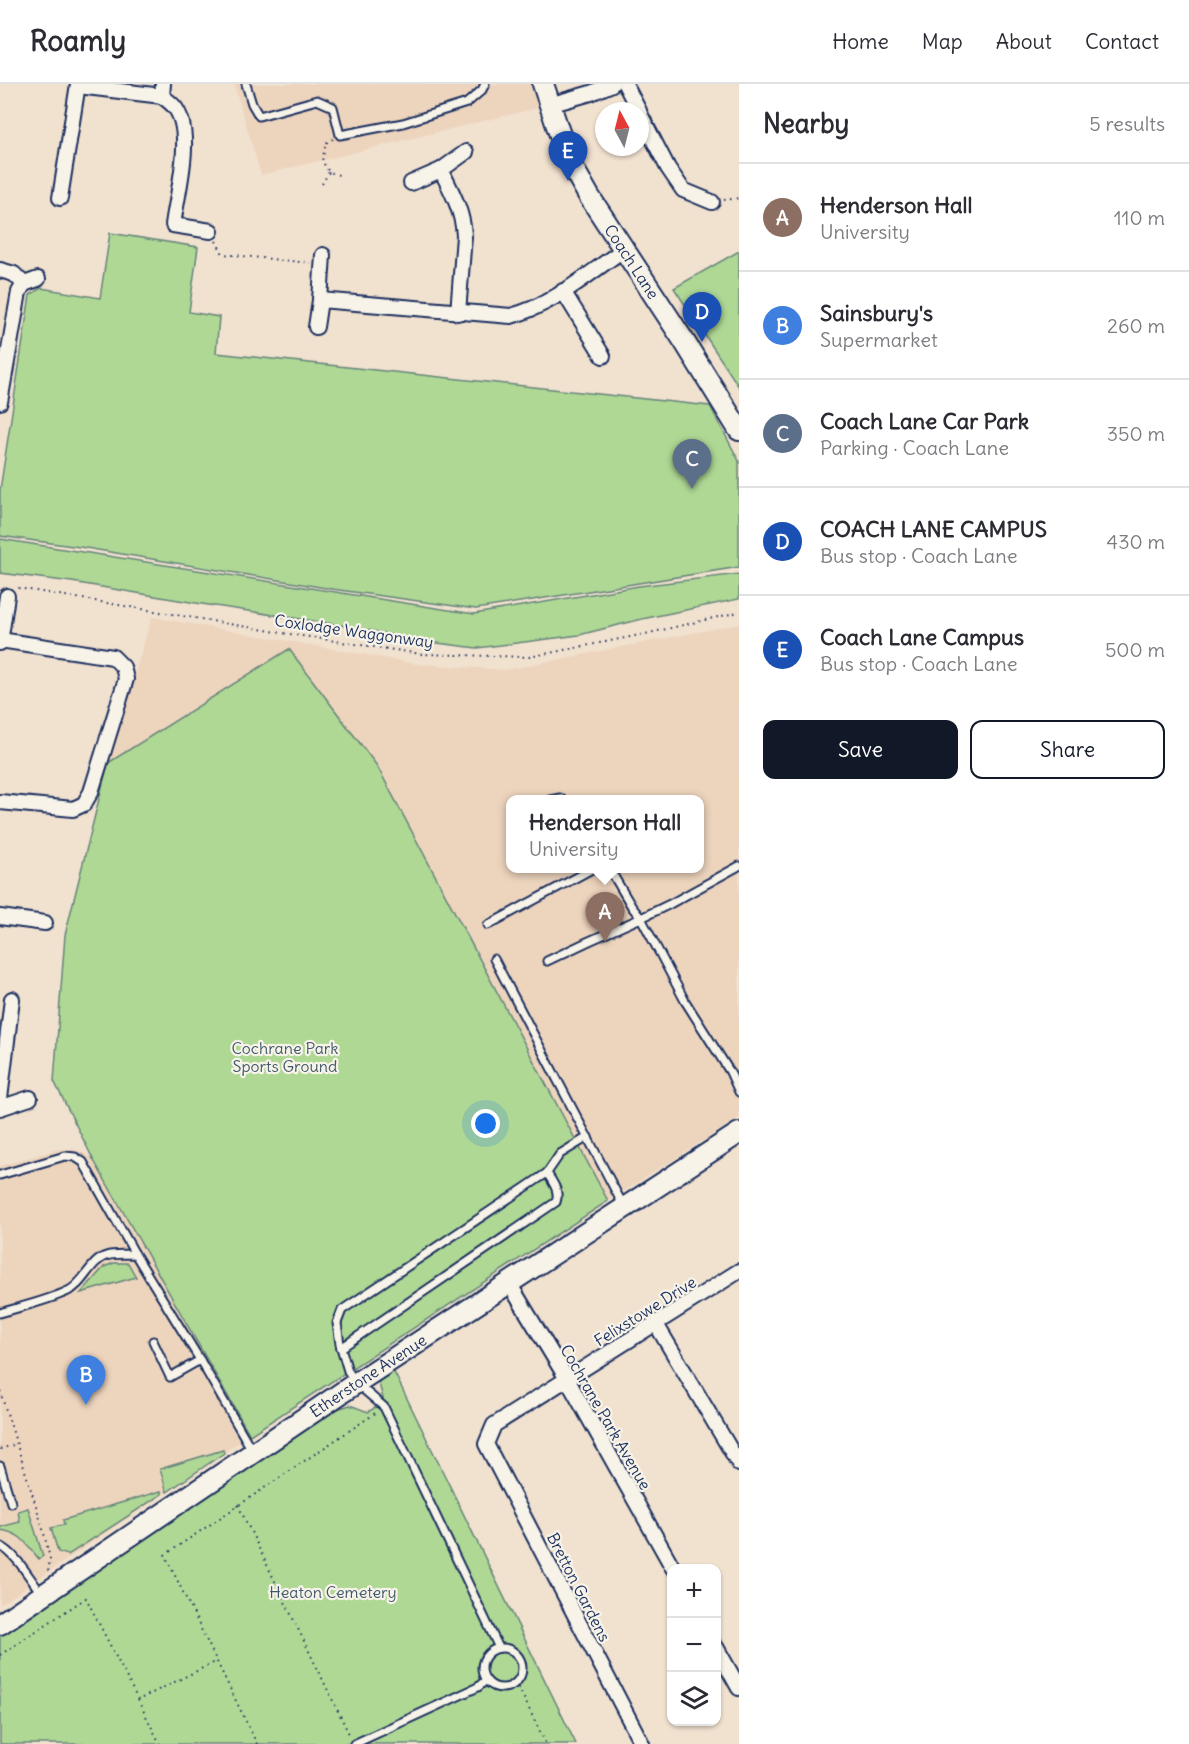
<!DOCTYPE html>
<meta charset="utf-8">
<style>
:root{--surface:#fff;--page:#f7f7f7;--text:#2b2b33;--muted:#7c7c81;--line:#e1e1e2;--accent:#111827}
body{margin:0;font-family:Delius,sans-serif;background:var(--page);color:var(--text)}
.controls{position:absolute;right:18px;bottom:18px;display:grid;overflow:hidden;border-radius:12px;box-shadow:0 2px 4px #0004}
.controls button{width:54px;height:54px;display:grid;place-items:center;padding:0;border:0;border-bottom:2px solid var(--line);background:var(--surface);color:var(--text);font:30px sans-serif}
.compass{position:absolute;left:595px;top:18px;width:54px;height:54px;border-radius:50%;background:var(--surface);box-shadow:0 2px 4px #0004;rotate:353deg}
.you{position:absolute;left:486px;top:1040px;width:21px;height:21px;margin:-15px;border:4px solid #fff;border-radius:50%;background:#1a73e8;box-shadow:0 0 0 9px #1a73e833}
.badge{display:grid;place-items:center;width:39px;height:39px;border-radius:50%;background:var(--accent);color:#fff;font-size:20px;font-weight:700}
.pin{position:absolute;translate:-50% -50px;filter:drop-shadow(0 2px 3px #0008)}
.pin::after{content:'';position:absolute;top:32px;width:21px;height:18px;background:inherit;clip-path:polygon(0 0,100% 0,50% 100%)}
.popup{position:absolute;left:506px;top:711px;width:198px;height:78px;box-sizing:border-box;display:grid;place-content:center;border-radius:12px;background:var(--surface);filter:drop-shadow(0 2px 4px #0005);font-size:20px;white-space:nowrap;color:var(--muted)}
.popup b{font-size:22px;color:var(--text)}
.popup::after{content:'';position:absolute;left:50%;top:100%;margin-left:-12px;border:12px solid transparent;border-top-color:var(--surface)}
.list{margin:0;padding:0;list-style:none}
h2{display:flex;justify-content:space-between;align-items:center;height:78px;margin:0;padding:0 24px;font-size:26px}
h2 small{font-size:20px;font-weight:400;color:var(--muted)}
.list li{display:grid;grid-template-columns:39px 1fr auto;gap:18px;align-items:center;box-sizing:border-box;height:108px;padding:0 24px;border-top:2px solid var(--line)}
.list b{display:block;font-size:22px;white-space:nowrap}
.list p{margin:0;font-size:20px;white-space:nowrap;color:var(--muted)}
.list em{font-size:20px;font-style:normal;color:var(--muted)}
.actions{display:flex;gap:12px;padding:18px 24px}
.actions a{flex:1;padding:14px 0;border:2px solid var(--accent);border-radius:12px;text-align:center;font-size:21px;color:var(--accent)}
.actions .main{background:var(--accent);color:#fff}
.icon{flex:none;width:33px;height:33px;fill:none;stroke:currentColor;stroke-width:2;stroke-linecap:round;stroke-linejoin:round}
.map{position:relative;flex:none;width:739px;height:1660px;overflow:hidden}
header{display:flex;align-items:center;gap:36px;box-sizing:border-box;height:84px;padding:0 30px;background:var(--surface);border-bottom:2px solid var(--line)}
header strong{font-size:28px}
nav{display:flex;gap:33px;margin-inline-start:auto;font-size:21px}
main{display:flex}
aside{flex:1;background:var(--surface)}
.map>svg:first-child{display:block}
</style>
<header>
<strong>Roamly</strong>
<nav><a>Home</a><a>Map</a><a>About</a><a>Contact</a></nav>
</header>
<main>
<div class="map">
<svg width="739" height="1660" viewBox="0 0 739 1660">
<rect width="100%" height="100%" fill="#f1e1cf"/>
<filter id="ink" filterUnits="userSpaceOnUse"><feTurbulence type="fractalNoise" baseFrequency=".0167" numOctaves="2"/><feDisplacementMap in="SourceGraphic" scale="12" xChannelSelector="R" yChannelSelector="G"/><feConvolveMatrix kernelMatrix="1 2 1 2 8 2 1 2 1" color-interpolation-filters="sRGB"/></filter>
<g filter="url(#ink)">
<!-- built -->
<g fill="#edd4bd" fill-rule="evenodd">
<path d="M234,0H535L537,24L261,91Z"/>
<path d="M152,533L417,580L505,586L739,540V1034L608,1117L377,682L289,565L108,679ZM510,716H700V784H510Z"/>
<path d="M59,1065H73L84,1069L93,1075L250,1351L0,1521V1082Z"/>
</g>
<!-- green -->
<g fill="#afd895" stroke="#65847a" stroke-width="1.5">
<path d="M110,149L198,163L189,228L219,233L216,269L710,322L739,377V483L476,525L332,505L80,463L0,452V406L30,211L41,204L100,214Z"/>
<path d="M739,167V303L674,204Z"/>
<path d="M0,455L474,530L639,502L739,490V515L642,535L579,551L477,564L429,558L346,542L202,520L72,498L0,489Z"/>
<path d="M289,565L377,682L608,1117L250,1351L93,1075L54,997L65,851L108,679Z"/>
<path d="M114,1179H128L136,1193L81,1209L104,1183Z"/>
<path d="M393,1286L576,1660H0V1552L334,1326L350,1321L368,1328L384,1318L378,1296Z"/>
<path d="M223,1366L224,1369L167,1408L160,1385Z"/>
<path d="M161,1407L162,1410L68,1471L58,1468L51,1444L64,1441L63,1436Z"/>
<path d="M28,1424L43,1472L39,1475C26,1460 22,1449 0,1446V1443L20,1438L18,1427Z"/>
</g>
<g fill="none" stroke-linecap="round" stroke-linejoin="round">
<!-- lane casing -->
<g stroke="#1b2f5e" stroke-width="11">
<g id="lane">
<path d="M246,0L252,20L259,32L317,16L333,23L340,51L403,39L467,19L482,6L485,0"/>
<path d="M550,716L560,714L562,716"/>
<path d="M609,784L632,823L641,834L670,820L739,782"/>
<path d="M488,841L594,784"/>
<path d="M494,875L623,1121"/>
<path d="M547,877L587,858L641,834L685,917L730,988L739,1008"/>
<path d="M0,1091L65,1072L75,1073L83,1078L135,1170L200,1276L253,1368"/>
<path d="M0,1229C23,1222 47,1217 68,1207C84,1200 90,1177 106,1172C115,1169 126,1171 135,1170"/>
<path d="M153,1257L170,1293L200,1276"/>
<path d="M341,1264L556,1118C560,1107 553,1099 547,1089"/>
<path d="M0,1382L11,1419"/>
<path d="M0,1462C15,1468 31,1496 41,1509"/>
<path d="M499,1564L384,1323L356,1299L348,1287L340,1260L337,1239L342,1226L547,1089L560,1070L588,1053"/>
<circle cx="502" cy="1584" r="20"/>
<path d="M354,1660L478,1603L486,1596"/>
</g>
</g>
<!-- street casing -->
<g stroke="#1b2f5e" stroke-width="18">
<g id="street">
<path d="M625,0L639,27"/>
<path d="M78,2L162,12L163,0"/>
<path d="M162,12C167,16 173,20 176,25C194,51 177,110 173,141L211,147"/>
<path d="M549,21L591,9L612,0"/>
<path d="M640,30L668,84L683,106L712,118"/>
<path d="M411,99L441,86"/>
<path d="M60,114L78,0"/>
<path d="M0,186L14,190L24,200"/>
<path d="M563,207L603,272"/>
<path d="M320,216L323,171"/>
<path d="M458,229L464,152C463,128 452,108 441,86L466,68"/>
<path d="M316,243L320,216L511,232C553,221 588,190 623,166"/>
<path d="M0,318L19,208L24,200L38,195"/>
<path d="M0,556L113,573L123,583L126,595L91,708L84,720L73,725L0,718"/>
<path d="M0,559L7,512"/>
<path d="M0,833L45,839"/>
<path d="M0,1015L12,915"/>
<path d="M0,1024L30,1014"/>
<path d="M509,1199L567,1295L673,1484"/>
<path d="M656,1240L739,1380"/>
<path d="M716,1563L739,1604"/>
<path d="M642,1660L486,1360L494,1341L739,1187"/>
</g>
</g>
<!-- secondary casing -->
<g stroke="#1b2f5e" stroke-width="24">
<g id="secondary">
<path id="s1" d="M543,0L568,75L589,112L684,257L739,346"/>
<path id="s2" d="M0,1540L356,1299L739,1049"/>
</g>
</g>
<!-- path -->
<g stroke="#1b2f5e" stroke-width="2" stroke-dasharray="1.5 4.5" stroke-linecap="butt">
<path d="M333,55L326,59L322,77L329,88L339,91"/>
<path d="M322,100L329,88"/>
<path d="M724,116L739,114"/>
<path d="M216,157L223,170L310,179"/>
<path d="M18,504L283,549L421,570L529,573L645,550L739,528"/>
<path d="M0,1307L42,1441L50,1475L48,1488"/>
<path d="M0,1365L17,1360"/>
<path d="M238,1421L350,1652"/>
<path d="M0,1571L86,1514L138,1616L217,1577"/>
<path d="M516,1598L546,1660"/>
<path d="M138,1616L160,1660"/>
<path d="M257,1660L165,1471L377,1328"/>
</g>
<!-- lane -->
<use href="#lane" stroke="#f7f3e8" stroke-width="7"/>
<!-- street -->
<use href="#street" stroke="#f7f3e8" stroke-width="14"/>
<!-- secondary -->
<use href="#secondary" stroke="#f7f3e8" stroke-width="20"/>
</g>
</g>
<g text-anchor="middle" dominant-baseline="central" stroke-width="4.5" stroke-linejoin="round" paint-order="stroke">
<!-- street labels -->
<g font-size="16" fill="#1b2f5e" stroke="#f7f3e8">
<text stroke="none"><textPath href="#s1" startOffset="200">Coach Lane</textPath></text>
<text transform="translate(354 547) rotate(8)">Coxlodge Waggonway</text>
<text transform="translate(645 1227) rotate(-32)">Felixstowe Drive</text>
<text stroke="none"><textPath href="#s2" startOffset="444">Etherstone Avenue</textPath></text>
<text transform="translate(606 1333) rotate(60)">Cochrane Park Avenue</text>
<text transform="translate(579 1503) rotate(63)">Bretton Gardens</text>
</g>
<!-- park labels -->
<g font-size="16" fill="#40596c" stroke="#f7f3e8">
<text x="285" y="964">Cochrane Park<tspan x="285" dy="18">Sports Ground</tspan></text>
<text x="333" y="1508">Heaton Cemetery</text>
</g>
</g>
</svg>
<div class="controls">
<button>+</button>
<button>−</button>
<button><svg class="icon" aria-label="layers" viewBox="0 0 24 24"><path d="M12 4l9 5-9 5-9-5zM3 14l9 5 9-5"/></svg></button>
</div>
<svg class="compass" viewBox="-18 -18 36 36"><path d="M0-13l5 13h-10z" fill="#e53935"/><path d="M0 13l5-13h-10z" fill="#7c7c81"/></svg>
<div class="you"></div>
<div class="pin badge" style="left:605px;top:858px;background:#8d6e63">A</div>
<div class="popup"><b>Henderson Hall</b>University</div>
<div class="pin badge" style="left:86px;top:1321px;background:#3f7fe0">B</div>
<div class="pin badge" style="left:692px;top:405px;background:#5c6f8a">C</div>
<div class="pin badge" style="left:702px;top:258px;background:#1a4fb4">D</div>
<div class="pin badge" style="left:568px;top:97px;background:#1a4fb4">E</div>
</div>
<aside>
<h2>Nearby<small>5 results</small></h2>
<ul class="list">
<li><span class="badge" style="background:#8d6e63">A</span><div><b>Henderson Hall</b><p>University</p></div><em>110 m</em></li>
<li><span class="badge" style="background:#3f7fe0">B</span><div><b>Sainsbury's</b><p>Supermarket</p></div><em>260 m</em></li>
<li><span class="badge" style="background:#5c6f8a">C</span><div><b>Coach Lane Car Park</b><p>Parking · Coach Lane</p></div><em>350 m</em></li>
<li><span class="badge" style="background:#1a4fb4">D</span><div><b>COACH LANE CAMPUS</b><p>Bus stop · Coach Lane</p></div><em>430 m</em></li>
<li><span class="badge" style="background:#1a4fb4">E</span><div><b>Coach Lane Campus</b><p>Bus stop · Coach Lane</p></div><em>500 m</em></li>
</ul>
<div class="actions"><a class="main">Save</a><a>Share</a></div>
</aside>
</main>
